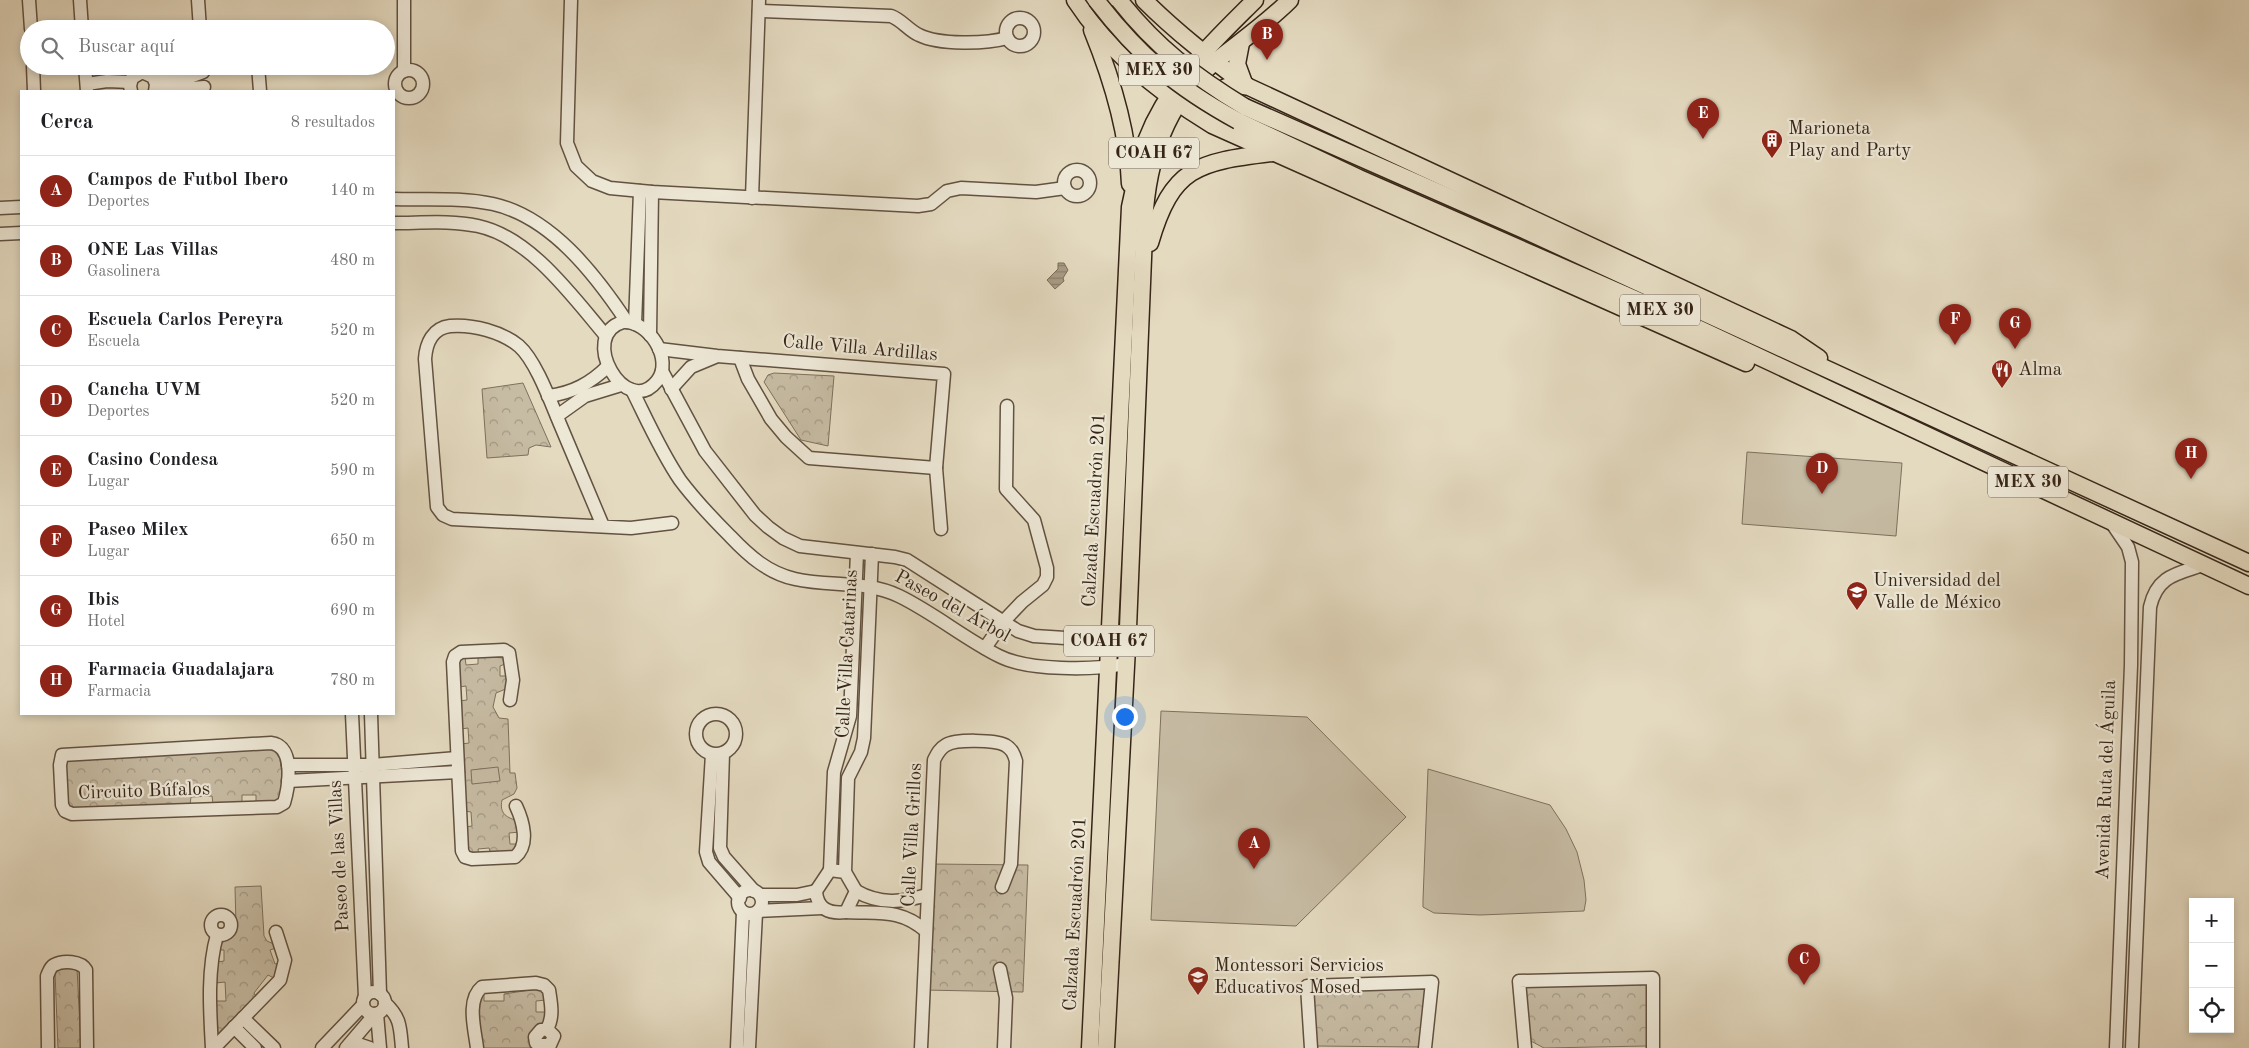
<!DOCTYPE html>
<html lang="es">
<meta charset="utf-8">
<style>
:root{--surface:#fff;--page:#f6f6f6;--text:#202124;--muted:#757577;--line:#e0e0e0;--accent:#8f2418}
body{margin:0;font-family:"Old Standard TT",serif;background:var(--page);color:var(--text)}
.controls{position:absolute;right:15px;bottom:15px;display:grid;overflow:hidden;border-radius:0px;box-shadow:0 2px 8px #0003}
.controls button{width:45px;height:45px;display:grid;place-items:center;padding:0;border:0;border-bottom:1px solid var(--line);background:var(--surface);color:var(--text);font:25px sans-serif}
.you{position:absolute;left:1124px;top:716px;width:18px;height:18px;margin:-12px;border:4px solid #fff;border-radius:50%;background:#1a73e8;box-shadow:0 0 0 8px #1a73e833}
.badge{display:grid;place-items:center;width:32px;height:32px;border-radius:50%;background:var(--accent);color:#fff;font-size:16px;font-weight:700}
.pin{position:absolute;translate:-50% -41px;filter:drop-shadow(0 1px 2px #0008)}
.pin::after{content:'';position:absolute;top:26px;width:18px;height:15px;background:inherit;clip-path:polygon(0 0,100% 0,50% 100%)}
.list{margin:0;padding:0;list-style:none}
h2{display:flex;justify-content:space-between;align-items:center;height:65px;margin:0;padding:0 20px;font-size:21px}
h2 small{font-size:16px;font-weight:400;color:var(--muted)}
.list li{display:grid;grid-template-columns:32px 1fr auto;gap:15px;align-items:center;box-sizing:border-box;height:70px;padding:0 20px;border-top:1px solid var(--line)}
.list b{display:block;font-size:19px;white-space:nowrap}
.list p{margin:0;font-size:16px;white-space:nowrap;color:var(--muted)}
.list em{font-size:16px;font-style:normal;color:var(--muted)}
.icon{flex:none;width:28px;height:28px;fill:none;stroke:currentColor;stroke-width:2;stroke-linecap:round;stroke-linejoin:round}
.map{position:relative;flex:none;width:2249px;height:1048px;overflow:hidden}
.search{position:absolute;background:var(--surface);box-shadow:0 2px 8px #0003;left:20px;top:20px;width:375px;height:55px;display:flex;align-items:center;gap:12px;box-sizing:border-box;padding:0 18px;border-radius:28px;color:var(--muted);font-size:19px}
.panel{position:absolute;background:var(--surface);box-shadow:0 2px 8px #0003;left:20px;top:90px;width:375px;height:625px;border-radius:0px}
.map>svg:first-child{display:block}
</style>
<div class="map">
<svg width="2249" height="1048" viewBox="0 0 2249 1048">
<defs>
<pattern id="park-crowns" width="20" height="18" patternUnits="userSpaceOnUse" patternTransform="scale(1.25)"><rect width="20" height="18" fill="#c6bba3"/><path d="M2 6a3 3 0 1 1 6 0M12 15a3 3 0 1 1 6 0" fill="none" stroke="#a29884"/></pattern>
<pattern id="water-rules" width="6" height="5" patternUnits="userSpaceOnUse" patternTransform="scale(1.25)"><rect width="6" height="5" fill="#a99c87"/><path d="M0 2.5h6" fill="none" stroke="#8a7f6d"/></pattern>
</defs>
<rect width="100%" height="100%" fill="#e4dac0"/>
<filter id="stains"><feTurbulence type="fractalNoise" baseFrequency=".004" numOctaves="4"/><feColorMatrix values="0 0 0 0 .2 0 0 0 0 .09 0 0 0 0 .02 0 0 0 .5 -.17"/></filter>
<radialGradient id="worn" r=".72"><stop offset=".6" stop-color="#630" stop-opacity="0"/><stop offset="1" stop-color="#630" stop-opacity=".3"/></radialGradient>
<!-- park -->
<g fill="url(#park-crowns)" stroke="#7e705d">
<path d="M774,373L834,376L828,446L801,440L764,382L768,375Z"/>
<path d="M523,383L551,447L536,445L529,448L528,455L487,458L482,389Z"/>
<path d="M478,656L504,658L505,664L500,666V676H507L508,688L496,693L493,707L499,718L508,719L510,773H515L517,788L514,794L502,800C499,814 507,818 519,821L520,832L509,833L510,844H516V850L491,855L489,848L478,849L479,856L468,855L465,827L472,826L471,812L465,811L461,744L469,743L468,728L461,729L459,701L467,700L466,686L459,687L458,659L465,657L466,665L478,664Z"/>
<path d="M278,747L284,786L281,800L256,803V795H242V803L213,804L212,796L191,797L190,805L72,810L67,807L66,758Z"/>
<path d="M931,864L1028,865L1023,992L924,990Z"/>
<path d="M261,886L264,936L267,941L276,945V948L270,950L275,964L282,963L276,979L268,975L254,993L258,999L219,1035L216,1034V1001H226L225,982L216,983L217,962L224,961V950H218C222,940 232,936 236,926L235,887Z"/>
<path d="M61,968H77L81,1048H58L55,972Z"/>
<path d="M1650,983L1647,1046L1544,1048L1529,1040L1523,986Z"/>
<path d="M1425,986L1420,1047L1314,1046L1313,988Z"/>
<path d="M537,989L544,991L546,1000L536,1001V1012H546V1023L535,1048H479V994H484V1001H504V994Z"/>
</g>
<!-- pitch -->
<g fill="#c6bba3" stroke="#7e705d">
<path d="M1747,452L1902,463L1896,536L1742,524Z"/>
<path d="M1161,711L1307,717L1406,817L1296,926L1151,920Z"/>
<path d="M498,767L500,781L472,784L471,770Z"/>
<path d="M1428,769L1550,805L1566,829L1577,852L1584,880L1586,900L1584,911L1480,915L1434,913L1423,907V900Z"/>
</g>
<!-- water -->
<path fill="url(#water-rules)" stroke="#7b6c5a" d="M1058,263H1064L1068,270L1063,278L1064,281L1055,289L1047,280L1058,269Z"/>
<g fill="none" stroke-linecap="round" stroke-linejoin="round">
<!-- minor casing -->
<g stroke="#625241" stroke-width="15">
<g id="minor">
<path d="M29,0L31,29"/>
<path d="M80,0L82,29"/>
<path d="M198,0L200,29"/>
<path d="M571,0L567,143L576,166L592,181L610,188L652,192L918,206L931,204L947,191L961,188L1036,192L1065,188"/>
<path d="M759,11L891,16C902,20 908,30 919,35C939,45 986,44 1007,38"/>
<circle cx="1020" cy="32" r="14"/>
<path d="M33,66L34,91"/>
<path d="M85,66L87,91"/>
<path d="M258,66L260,91"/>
<circle cx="409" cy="84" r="14"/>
<path d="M404,71V0"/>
<path d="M155,80L184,79L203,72"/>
<path d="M87,84L107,81L130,82"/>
<path d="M131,91L130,86L132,78L142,72L153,77L156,84L155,91"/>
<path d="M156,91L204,87"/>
<circle cx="1077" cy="183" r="13"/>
<path d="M752,198L759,0"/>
<path d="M394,199C426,200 461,197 493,204C551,217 595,274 627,322"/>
<path d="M0,208L21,207"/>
<path d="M394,223C421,223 451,220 478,226C530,237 573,297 606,336"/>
<path d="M0,234L21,233"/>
<path d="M623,322C649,320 674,360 657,381C626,420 577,335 623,322Z"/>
<path d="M635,324L640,191"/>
<path d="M650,335L652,192"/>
<path d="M659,349L717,356L944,374L936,468L941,529"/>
<path d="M740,358L748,379L771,419L786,437L809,458L936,468"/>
<path d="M662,371L705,451L755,515L768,527L783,538L800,546L895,557L907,560L1018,631L1034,636L1128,642"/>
<path d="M671,389L691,367L715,357"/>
<path d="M632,390C647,420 661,452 680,480C695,500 712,518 730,536C749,556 768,573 795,579C830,587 866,580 899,596C934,613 965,639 999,656C1028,671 1094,670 1126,664"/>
<path d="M548,396C573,393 591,383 608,366"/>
<path d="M557,416L585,396L621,385"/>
<path d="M2111,522L2128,547L2132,562L2131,665L2116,1048"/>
<path d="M603,526C589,492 574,458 560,424C551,403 536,361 519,346C502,332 473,324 450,326C433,328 426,343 425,359L437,507L443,515L452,519L631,528L672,523"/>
<path d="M985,648L1003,622L1022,602L1043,585L1047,577V568L1034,520L1006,489L1007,406"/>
<path d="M510,700L513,680L509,653L504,650L461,652L455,656L453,662L462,851L465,857L472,859L515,857C530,845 523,821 516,806"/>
<circle cx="716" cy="734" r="20"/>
<path d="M352,714L365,997"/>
<path d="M371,714L380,994"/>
<path d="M271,743C295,746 289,786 284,803L277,807L72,814L65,811L62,805L60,765L62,755Z"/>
<path d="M723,753L720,848L724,857L754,891"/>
<path d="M712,754L706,852L709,862L740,898"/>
<path d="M288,765H372L457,758"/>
<path d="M288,781L458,772"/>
<path d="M830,870L834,772L850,716L857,553"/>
<path d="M845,872L830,870L816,891C817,909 829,914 846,912L856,891L845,872L848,778L861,752L864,738L872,554"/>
<circle cx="750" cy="902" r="12"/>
<path d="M856,891C880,905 903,902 927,895"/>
<path d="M760,895H797L816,891"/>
<path d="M758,911L822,908"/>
<path d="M846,912C878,914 900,908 926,931"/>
<circle cx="221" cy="925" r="10"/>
<path d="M1000,969L1006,998L1004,1048"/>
<circle cx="374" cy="1003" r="11"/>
<path d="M385,1003C401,1018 400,1027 402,1048"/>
<path d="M377,1014L380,1048"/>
<path d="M243,1018L274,1048"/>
<path d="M234,1027L255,1048"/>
<path d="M349,1045L358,1044L370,1048"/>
<path d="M48,1048L47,976C49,972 50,967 54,965C63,960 81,961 86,970L87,1048"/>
<path d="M212,1048C210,1012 207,970 217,935"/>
<path d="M214,1048L280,980L285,960L276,932"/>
<path d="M322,1048L363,1005"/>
<path d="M346,1048L375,1014"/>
<path d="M477,1048C475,1030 466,1000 482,987L536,983L544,985L549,990C551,1003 554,1017 547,1029L541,1030L535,1037L536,1043L540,1045H550L554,1036L547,1029"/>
<path d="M737,1048L743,912"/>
<path d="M749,1048L756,913"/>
<path d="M921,1048L934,760C937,754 939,749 946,745C956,739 995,740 1005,745C1012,749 1014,754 1016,761L1011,864L1002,887"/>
<path d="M1311,1048L1307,986L1432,982L1425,1048"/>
<path d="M1525,1048L1519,981L1653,978V1048"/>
<path d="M2132,1048L2150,607C2157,576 2176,574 2203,565"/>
</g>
</g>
<!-- major casing -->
<g stroke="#362517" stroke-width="19">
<g id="major">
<path d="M1075,0C1109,52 1160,93 1212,125L1746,363"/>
<path d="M1144,0C1176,32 1211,59 1247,86"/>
<path d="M1092,30C1112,79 1128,131 1130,184"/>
<path d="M1241,43L1237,64L1244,83"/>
<path d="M1212,100C1221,85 1233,83 1249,87L1791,339L1819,358"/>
<path d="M1245,107L1524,230L2249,563"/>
<path d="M1238,121L1359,178L1644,303L2249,586"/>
<path d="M1150,243C1172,167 1197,162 1272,153"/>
<path d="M1090,1048L1130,207C1135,185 1139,162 1146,141C1168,83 1213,42 1255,0"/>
<path d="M1106,1048L1128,628L1145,209C1150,152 1170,98 1216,61C1241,41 1267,23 1290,0"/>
</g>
</g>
<!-- minor -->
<use href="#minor" stroke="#ede7d6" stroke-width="12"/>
<!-- major -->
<use href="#major" stroke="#e4dac0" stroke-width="16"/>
<!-- major-bridge casing -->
<g stroke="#362517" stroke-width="19" stroke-linecap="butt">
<g id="major-bridge">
<path d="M1096,0C1139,56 1176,87 1238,121"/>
<path d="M1119,0C1156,47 1194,76 1245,107"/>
</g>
</g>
<!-- major-bridge -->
<use href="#major-bridge" stroke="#e4dac0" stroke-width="16"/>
</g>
<!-- icons -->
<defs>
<g id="building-pin" transform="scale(1.125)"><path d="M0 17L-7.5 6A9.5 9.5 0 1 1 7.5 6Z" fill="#8f2418" stroke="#ede7d6"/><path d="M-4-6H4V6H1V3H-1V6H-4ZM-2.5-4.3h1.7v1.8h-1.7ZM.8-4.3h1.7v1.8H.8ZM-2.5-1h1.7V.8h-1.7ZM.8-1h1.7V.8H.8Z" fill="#fff"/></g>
<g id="restaurant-pin" transform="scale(1.125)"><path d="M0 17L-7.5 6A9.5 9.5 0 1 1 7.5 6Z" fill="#8f2418" stroke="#ede7d6"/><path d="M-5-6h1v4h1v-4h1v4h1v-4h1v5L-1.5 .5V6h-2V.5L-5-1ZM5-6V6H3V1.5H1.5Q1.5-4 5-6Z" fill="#fff"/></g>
<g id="university-pin" transform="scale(1.125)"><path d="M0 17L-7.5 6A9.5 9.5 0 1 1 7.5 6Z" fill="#8f2418" stroke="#ede7d6"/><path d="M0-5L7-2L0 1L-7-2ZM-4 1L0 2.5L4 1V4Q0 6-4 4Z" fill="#fff"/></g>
</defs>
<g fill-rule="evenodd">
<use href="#building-pin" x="1772" y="140"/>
<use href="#restaurant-pin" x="2002" y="370"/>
<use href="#university-pin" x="1857" y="592"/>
<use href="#university-pin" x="1198" y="977"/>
</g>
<g text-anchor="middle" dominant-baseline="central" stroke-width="4.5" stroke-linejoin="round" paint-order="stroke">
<!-- shield labels -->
<g fill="#ede7d6" stroke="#6d5f50" stroke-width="1">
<rect x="1119" y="54.5" width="80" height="31" rx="4"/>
<rect x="1109" y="137.5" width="90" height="31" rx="4"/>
<rect x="1620" y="294.5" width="80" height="31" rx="4"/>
<rect x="1988" y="466.5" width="80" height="31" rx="4"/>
<rect x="1064" y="625.5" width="90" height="31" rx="4"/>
</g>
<g font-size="18" font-weight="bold" fill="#362517">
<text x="1159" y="70">MEX 30</text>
<text x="1154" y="153">COAH 67</text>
<text x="1660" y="310">MEX 30</text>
<text x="2028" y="482">MEX 30</text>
<text x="1109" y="641">COAH 67</text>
</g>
<!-- poi labels -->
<g font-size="19" fill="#362517" stroke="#ede7d6" text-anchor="start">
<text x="1788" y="129">Marioneta<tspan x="1788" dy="22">Play and Party</tspan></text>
<text x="2018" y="370">Alma</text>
<text x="1873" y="581">Universidad del<tspan x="1873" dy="22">Valle de México</tspan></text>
<text x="1214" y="966">Montessori Servicios<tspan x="1214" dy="22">Educativos Mosed</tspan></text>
</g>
<!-- street labels -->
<g font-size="19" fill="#362517" stroke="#ede7d6">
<text transform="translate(860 349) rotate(5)">Calle Villa Ardillas</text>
<text transform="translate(1095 510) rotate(-87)">Calzada Escuadrón 201</text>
<text transform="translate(952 607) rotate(29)">Paseo del Árbol</text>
<text transform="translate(848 654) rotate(-87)">Calle Villa Catarinas</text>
<text transform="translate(2107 780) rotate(-88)">Avenida Ruta del Águila</text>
<text transform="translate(144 792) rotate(-2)">Circuito Búfalos</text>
<text transform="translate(913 835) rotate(-87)">Calle Villa Grillos</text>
<text transform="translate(340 856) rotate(-93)">Paseo de las Villas</text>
<text transform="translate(1076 914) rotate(-87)">Calzada Escuadrón 201</text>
</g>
</g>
<rect width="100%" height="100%" filter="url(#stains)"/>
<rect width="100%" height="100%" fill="url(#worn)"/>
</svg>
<div class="controls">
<button>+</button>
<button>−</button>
<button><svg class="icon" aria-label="locate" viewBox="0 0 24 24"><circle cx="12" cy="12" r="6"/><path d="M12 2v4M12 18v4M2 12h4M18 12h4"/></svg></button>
</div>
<div class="you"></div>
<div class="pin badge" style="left:1254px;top:869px">A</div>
<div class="pin badge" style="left:1267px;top:60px">B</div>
<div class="pin badge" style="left:1804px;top:985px">C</div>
<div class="pin badge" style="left:1822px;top:494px">D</div>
<div class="pin badge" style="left:1703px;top:139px">E</div>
<div class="pin badge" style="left:1955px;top:345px">F</div>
<div class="pin badge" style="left:2015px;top:349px">G</div>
<div class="pin badge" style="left:2191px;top:479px">H</div>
<div class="search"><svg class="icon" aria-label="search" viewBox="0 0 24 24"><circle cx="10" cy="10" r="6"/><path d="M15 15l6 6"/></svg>Buscar aquí</div>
<section class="panel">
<h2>Cerca<small>8 resultados</small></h2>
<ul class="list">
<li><span class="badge">A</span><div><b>Campos de Futbol Ibero</b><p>Deportes</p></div><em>140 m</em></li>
<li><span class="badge">B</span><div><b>ONE Las Villas</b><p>Gasolinera</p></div><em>480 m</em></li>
<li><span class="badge">C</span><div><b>Escuela Carlos Pereyra</b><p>Escuela</p></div><em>520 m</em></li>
<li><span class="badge">D</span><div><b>Cancha UVM</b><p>Deportes</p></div><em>520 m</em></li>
<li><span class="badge">E</span><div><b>Casino Condesa</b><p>Lugar</p></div><em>590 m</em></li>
<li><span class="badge">F</span><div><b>Paseo Milex</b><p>Lugar</p></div><em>650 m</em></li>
<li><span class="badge">G</span><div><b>Ibis</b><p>Hotel</p></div><em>690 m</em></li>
<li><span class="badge">H</span><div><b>Farmacia Guadalajara</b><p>Farmacia</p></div><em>780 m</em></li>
</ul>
</section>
</div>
